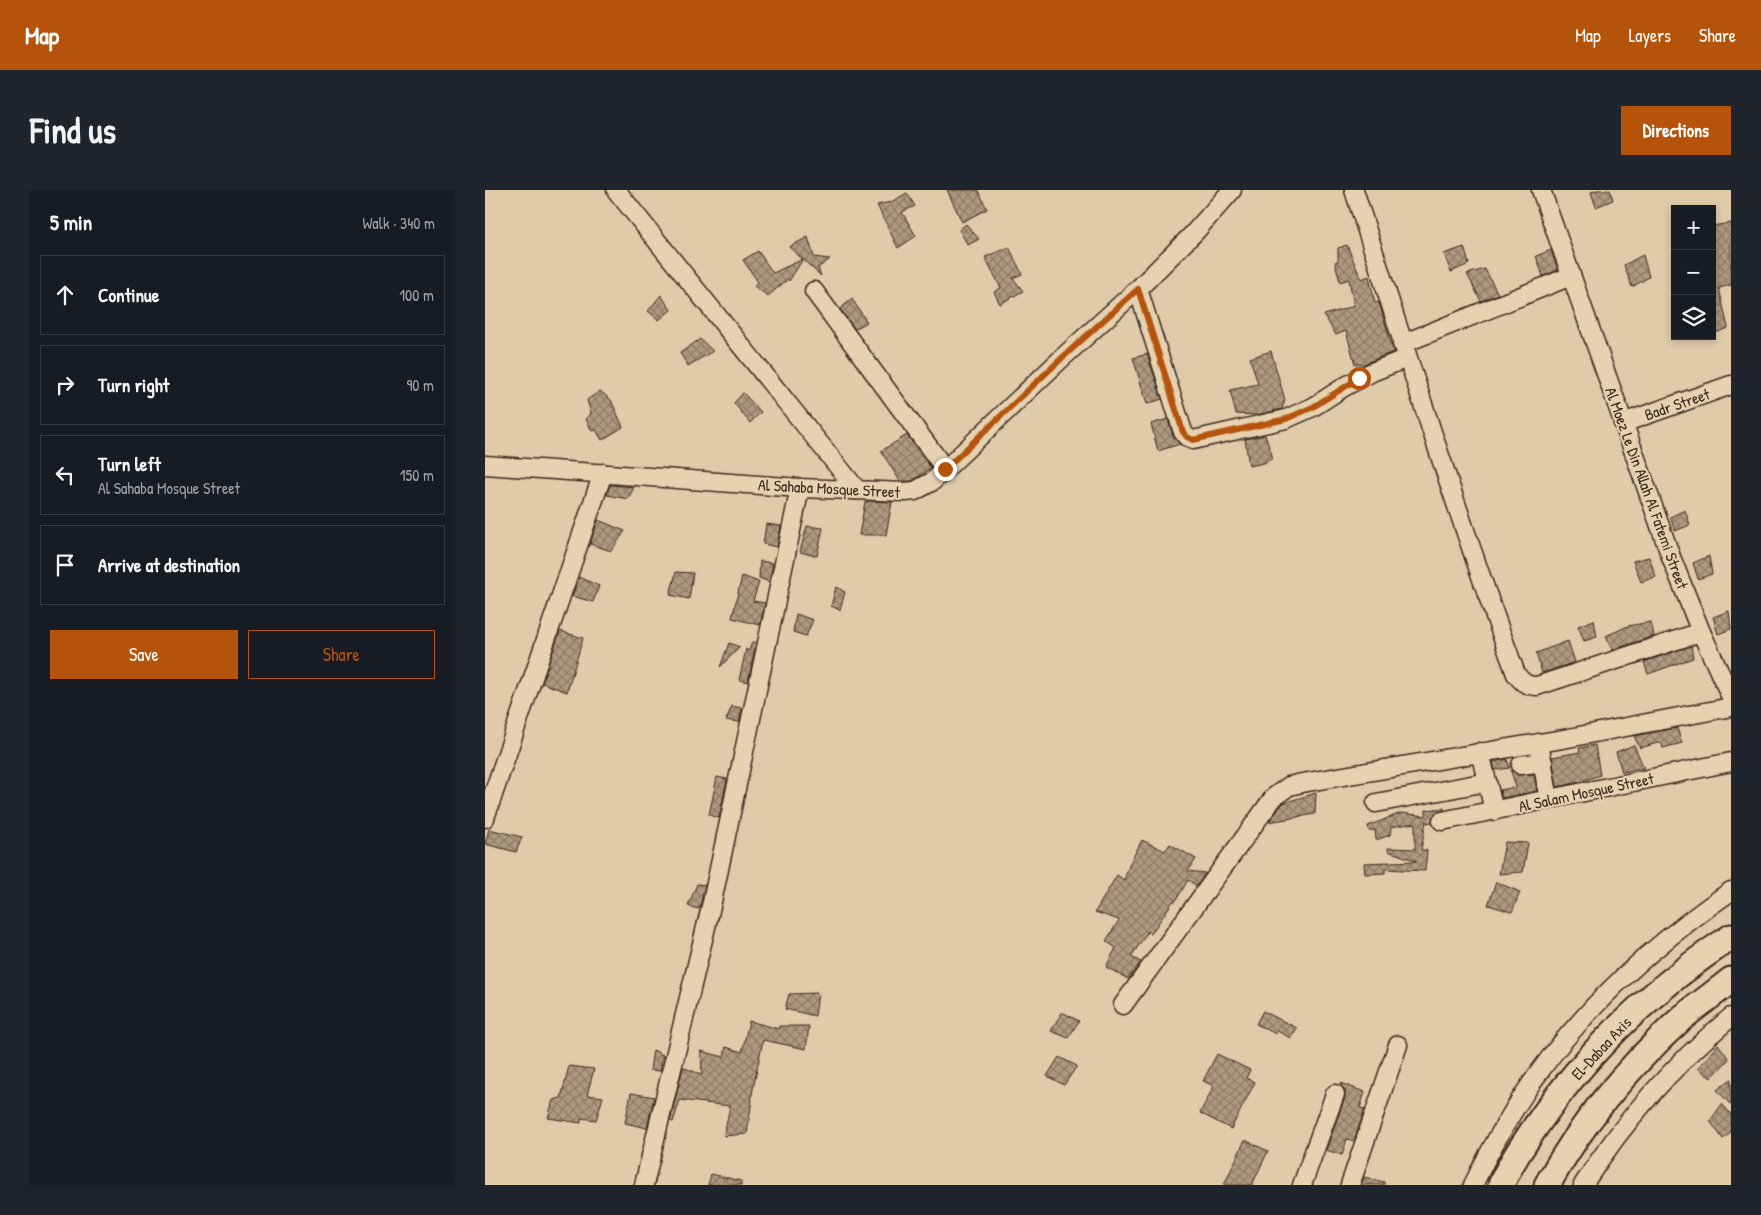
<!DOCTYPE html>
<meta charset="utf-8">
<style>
:root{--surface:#171b24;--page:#20242c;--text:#f1f3f6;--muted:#9ea1a6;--line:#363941;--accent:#b45309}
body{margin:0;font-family:"Patrick Hand",sans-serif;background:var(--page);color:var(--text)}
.controls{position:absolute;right:15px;top:15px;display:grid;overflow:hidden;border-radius:0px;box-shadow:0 2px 8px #0003}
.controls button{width:45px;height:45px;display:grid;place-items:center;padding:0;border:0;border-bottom:1px solid var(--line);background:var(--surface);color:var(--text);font:25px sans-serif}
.stop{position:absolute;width:15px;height:15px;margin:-11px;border:4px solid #b45309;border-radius:50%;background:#fff}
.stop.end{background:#b45309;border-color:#fff;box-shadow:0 1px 5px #0008}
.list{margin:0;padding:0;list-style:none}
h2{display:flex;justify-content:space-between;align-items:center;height:65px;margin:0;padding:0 20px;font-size:21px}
h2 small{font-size:16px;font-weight:400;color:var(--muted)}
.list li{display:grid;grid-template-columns:32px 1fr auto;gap:15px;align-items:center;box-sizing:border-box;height:80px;margin:0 10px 10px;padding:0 10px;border:1px solid var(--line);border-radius:0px}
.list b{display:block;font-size:19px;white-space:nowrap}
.list p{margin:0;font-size:16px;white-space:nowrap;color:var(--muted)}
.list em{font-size:16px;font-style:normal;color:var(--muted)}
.actions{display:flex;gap:10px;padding:15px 20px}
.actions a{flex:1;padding:11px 0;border:1px solid var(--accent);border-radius:0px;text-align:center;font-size:18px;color:var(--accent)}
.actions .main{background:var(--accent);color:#fff}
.icon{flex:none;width:28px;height:28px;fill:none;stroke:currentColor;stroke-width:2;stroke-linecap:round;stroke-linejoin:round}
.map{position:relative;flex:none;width:1246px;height:995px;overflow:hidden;border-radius:0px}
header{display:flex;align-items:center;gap:30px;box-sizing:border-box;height:70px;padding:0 25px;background:var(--accent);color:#fff}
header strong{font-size:24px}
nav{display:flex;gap:28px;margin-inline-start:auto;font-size:18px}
.intro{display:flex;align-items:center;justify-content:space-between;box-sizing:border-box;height:120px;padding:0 30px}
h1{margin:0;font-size:35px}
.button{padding:12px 22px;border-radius:0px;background:var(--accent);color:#fff;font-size:18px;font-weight:700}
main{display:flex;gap:30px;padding:0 30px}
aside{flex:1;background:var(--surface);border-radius:0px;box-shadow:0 2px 8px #0003}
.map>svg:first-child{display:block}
</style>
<header>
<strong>Map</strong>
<nav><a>Map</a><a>Layers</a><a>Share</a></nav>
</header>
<div class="intro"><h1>Find us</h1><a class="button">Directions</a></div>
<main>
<aside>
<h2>5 min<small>Walk · 340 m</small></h2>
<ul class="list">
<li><svg class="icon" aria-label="ahead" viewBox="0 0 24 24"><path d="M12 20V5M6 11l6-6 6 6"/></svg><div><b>Continue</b></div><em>100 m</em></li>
<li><svg class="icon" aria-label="right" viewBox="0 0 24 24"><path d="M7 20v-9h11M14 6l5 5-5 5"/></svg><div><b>Turn right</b></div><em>90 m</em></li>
<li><svg class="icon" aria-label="left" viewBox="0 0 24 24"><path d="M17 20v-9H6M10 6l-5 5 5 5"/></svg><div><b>Turn left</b><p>Al Sahaba Mosque Street</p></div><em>150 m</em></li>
<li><svg class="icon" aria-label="arrive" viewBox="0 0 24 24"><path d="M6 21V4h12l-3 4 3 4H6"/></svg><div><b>Arrive at destination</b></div></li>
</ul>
<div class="actions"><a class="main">Save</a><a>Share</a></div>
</aside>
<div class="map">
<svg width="1246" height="995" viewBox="0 0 1246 995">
<defs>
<pattern id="building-cross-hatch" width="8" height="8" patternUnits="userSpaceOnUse" patternTransform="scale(1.25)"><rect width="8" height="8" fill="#ac997f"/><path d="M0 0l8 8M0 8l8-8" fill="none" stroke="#8d7d67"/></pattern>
</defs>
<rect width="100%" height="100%" fill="#dfcaaa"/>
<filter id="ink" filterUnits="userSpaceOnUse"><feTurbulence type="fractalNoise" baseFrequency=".02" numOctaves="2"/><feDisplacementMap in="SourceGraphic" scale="10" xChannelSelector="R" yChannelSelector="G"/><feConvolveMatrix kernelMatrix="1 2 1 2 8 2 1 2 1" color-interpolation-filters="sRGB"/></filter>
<g filter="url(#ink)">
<!-- building -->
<g fill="url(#building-cross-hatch)" stroke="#3b2a1e">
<path d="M462,0H493L502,19L477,32Z"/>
<path d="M1112,0H1125L1128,10L1111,17L1106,2Z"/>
<path d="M422,3L430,16L417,22L431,46L413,58L392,15L406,12Z"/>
<path d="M1246,33V95L1234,98L1243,138L1227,144V36Z"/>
<path d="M481,34L494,49L483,55L474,40Z"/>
<path d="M323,47L329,67L345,69L333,78L336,86L304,57Z"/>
<path d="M862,55L876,89L884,86L890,113L894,112L907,157L910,161L879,174H870L861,141L851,145L839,125L869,116L864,89L855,92L850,72L853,71V58Z"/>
<path d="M524,57L537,84L528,88L538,101L515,114L509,102L516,98L500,67Z"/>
<path d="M979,57L984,74L966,82L959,64Z"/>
<path d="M1066,60L1073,80L1058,86L1051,66Z"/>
<path d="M273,61L288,83L318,69L304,91L303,89L283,106L269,96L273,92L258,70Z"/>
<path d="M1158,65L1164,87L1147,97L1139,75Z"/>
<path d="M1000,79L1013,104L996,111L982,84Z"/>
<path d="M176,105L186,120L174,130L163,121Z"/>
<path d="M367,109L382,132L370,139L355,119Z"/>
<path d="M215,149L228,161L203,176L195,163Z"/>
<path d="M786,161L800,210L797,219L772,225L751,224L745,200L773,194L765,168Z"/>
<path d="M662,164L677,209L662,214L648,168Z"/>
<path d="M115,201L126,210L138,237L117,250L111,240L107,241L101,229L106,223L102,210Z"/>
<path d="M258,203L276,222L265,233L249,213Z"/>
<path d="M683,229L688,246L695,254L673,261L666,234Z"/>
<path d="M422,245L446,278L427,291H415L396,261Z"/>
<path d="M780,245L788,268L779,273L764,276L760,249Z"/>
<path d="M125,295L149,297L143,309L122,305Z"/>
<path d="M384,311L407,312L401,345H374L380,312Z"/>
<path d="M1200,320L1205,335L1190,341L1185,327Z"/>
<path d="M113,330L140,341L126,361L105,354Z"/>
<path d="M281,334L296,336L292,357L278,354Z"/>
<path d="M322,336L338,338L332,366L315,362Z"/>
<path d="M1224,366L1227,384L1213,389L1208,373Z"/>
<path d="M1164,367L1171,387L1156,392L1148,371Z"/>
<path d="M275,371L288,373L284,392L274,388Z"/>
<path d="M191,382L208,383L204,409L185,405Z"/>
<path d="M257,386L274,392L268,411L280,413L275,435L247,428Z"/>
<path d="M94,387L114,396L108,412L87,406Z"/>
<path d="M351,397L360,402L355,420L346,416Z"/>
<path d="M1244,421L1246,439L1233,444L1228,427Z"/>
<path d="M311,424L328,430L321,446L308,442Z"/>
<path d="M1109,430L1112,447L1099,451L1093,436Z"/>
<path d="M1166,432L1169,446L1127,460L1121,446L1143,436Z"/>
<path d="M75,441L98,448L82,502L57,493Z"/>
<path d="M1083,451L1090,472L1057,483L1051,463Z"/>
<path d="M267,452H271L263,492L254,490L261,459L264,461Z"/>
<path d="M244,453L255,457L235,477Z"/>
<path d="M1206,456L1208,468L1163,484L1159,472Z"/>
<path d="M247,516L257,518L254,532L241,530Z"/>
<path d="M1192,538L1197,553L1178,558L1176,552L1155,558L1149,546Z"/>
<path d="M1110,555L1115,585L1095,592L1072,597L1067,567L1095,562L1094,558Z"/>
<path d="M1149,555L1159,578L1137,582L1131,562Z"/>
<path d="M1022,569L1025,578L1010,580L1008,572Z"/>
<path d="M1027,580L1032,585L1049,584L1052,601L1017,608L1015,600L1031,597L1026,581Z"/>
<path d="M232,587L242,589L234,628L224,625Z"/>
<path d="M831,603L830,624L784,632L798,613Z"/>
<path d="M959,618V620L950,623L947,632L942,633L941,631L936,660H942L940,681L900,679V683L880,684L879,673L932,671L903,661V658L930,659V633L906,637L905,645L891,650L890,640L884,641L883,636L916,623L941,626V620Z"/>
<path d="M4,639L37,647L31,662L0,654Z"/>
<path d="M657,650L680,661L685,654L711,669L703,681L720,683L712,696L703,690L690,712L688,711L666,744L663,741L646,767L656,772L643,789L621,777L631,758L621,751L634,730L610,722L632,685L639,690L645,673Z"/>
<path d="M1020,652L1043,653L1038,682L1014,684Z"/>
<path d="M1011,692L1035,702L1027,722L1003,715Z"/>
<path d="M212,694L220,695L215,716L213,719L203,716Z"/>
<path d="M333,803L330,826L300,819L304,804Z"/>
<path d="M778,821L812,838L806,848L792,841L791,844L771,834Z"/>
<path d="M577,822L594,831L583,848L566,841Z"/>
<path d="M264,831L294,839V836H324L321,859L278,850L266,909H267L262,944L239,946L245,916L195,910L188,932L185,931L198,877L217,885L216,861L239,867L241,857L257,862Z"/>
<path d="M1233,854L1244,869L1226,888L1213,878Z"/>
<path d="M168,860L178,865L175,881L165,880Z"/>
<path d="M732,864L765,880L761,888L770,892L746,939L715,923L729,896L718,891Z"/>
<path d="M574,867L592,876L579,895L562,886Z"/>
<path d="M84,876L109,879L102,905L118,907L111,930L96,928V933L63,928L68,910L76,908Z"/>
<path d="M1246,889V915L1232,900Z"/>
<path d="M855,893L880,902L875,918L880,919L869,951L862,949L857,965L841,960L860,907V902Z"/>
<path d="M146,903L169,907L162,938L140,933Z"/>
<path d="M1237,914L1246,924V942L1238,949L1225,931Z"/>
<path d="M760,950L783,961L767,995H739Z"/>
<path d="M226,984L256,991V995H223Z"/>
<path d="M879,987L899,992V995H876Z"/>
</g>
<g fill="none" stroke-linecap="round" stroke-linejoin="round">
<!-- minor casing -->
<g stroke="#3b2a1e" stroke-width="21">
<g id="minor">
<path d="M131,0L372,300"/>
<path d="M869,0C921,162 972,324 1031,484C1037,492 1041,496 1052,496L1216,442"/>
<path d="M1056,0L1186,367L1216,442L1246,507"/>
<path d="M653,99L698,242L702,247L708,250L801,229L828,217L859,197L887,182L922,168"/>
<path d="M329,101L460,279"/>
<path d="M917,154L1086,86"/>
<path d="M1138,233L1246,195"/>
<path d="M0,275L315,298L420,302L430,301L448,291L577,168L653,99L709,43L747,0"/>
<path d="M1054,553L1064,610"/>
<path d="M995,562L1009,621"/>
<path d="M1036,575L1058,572"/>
<path d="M891,613L1002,592"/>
<path d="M0,628L118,283"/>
<path d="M957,631L1246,572"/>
<path d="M638,815L789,607L804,596L817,593L1078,549L1246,517"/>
<path d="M159,995L227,712L315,298"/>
<path d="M817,995L850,904"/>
<path d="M865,995L913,855"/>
<path d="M988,995C1016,937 1050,881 1094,833C1138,783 1191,739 1246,701"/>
<path d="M1098,995C1138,932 1188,875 1246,827"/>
</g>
</g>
<!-- highway casing -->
<g stroke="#3b2a1e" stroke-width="29">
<g id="highway">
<path d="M1016,995C1025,974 1038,955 1051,936C1102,861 1170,797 1246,747"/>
<path d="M1062,995C1097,932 1144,876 1197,828C1213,815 1230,803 1246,790"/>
</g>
</g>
<!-- minor -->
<use href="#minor" stroke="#e6d1b0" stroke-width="18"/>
<!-- highway -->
<use href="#highway" stroke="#e6d1b0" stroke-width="25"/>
</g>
</g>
<g fill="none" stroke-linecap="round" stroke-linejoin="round" filter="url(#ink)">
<!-- route -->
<path stroke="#b45309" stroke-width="6" d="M460,279L577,168L653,99L698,242L702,247L708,250L801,229L828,217L874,188"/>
</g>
<g text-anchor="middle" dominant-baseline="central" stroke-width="4" stroke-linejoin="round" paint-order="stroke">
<!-- street labels -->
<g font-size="16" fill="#3b2a1e" stroke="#e6d1b0">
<text transform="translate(1192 214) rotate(-19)">Badr Street</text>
<text transform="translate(344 298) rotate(3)">Al Sahaba Mosque Street</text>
<text transform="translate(1162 298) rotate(70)">Al Moez Le Din Allah Al Fatemi Street</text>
<text transform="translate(1101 602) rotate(-12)">Al Salam Mosque Street</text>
<text transform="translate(1116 858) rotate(-47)">El-Dabaa Axis</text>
</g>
</g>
</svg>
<div class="controls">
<button>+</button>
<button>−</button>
<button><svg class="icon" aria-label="layers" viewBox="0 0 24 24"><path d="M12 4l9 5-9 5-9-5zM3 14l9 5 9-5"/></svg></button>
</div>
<div class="stop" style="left:874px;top:188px"></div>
<div class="stop end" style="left:460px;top:279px"></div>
</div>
</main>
